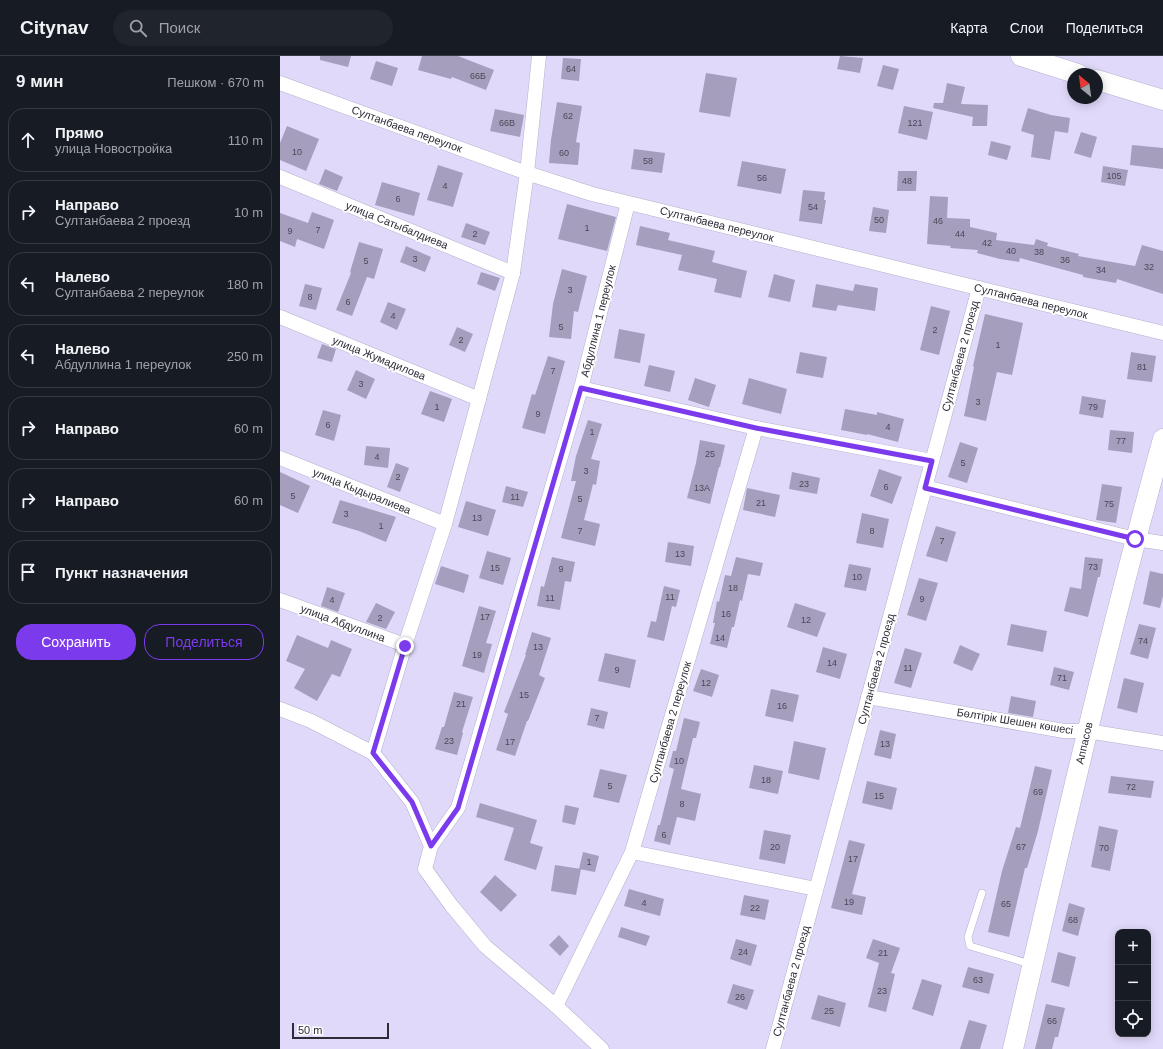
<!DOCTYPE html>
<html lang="ru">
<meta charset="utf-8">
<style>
:root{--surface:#171b24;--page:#20242c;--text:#f1f3f6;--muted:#9ea1a6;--line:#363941;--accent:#7c3aed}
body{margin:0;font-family:Arial,sans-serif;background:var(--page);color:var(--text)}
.controls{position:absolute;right:12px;bottom:12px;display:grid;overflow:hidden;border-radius:8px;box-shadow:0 2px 10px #0003}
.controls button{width:36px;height:36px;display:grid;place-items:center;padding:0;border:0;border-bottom:1px solid var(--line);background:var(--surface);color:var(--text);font:20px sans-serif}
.compass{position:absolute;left:787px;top:12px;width:36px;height:36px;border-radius:50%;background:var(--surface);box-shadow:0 2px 10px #0003;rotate:331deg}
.scale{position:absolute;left:12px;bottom:10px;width:97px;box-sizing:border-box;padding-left:4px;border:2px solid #2e2b37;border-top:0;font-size:11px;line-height:14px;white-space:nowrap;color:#2e2b37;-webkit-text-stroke:3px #fff;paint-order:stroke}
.stop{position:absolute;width:12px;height:12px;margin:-9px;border:3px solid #7c3aed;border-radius:50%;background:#fff}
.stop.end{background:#7c3aed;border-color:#fff;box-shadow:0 1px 4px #0008}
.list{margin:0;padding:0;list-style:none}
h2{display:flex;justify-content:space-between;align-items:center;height:52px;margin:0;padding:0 16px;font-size:17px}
h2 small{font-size:13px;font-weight:400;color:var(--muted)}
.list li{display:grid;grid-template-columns:26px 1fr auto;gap:12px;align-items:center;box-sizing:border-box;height:64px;margin:0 8px 8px;padding:0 8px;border:1px solid var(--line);border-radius:16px}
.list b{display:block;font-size:15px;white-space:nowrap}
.list p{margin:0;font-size:13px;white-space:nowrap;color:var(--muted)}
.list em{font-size:13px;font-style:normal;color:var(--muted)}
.actions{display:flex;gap:8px;padding:12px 16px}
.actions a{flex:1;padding:9px 0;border:1px solid var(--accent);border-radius:16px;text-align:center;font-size:14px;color:var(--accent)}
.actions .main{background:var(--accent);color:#fff}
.icon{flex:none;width:22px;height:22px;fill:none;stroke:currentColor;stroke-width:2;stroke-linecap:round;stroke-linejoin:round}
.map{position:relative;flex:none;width:883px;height:993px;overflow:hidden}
header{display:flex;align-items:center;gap:24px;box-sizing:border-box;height:56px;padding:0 20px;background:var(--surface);border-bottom:1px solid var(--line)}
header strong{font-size:19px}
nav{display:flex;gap:22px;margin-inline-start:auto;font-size:14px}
.search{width:280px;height:36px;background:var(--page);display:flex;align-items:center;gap:10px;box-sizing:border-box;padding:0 14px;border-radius:22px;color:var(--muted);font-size:15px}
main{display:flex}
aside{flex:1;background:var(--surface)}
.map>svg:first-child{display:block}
</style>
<header>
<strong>Citynav</strong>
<div class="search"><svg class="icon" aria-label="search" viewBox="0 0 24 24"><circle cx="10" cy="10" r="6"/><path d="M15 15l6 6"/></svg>Поиск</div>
<nav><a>Карта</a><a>Слои</a><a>Поделиться</a></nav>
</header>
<main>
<aside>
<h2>9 мин<small>Пешком · 670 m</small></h2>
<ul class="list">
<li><svg class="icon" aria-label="ahead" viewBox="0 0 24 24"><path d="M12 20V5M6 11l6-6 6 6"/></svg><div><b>Прямо</b><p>улица Новостройка</p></div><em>110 m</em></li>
<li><svg class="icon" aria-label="right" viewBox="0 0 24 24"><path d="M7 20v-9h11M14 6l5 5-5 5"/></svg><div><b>Направо</b><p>Султанбаева 2 проезд</p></div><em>10 m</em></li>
<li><svg class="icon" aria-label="left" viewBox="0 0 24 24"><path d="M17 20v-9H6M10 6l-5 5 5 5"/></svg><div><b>Налево</b><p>Султанбаева 2 переулок</p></div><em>180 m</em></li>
<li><svg class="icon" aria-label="left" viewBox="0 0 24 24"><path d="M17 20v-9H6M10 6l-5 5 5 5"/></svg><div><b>Налево</b><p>Абдуллина 1 переулок</p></div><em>250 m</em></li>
<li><svg class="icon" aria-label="right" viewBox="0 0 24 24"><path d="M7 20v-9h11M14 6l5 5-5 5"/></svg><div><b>Направо</b></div><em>60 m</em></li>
<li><svg class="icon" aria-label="right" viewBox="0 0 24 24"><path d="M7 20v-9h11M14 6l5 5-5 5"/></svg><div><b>Направо</b></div><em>60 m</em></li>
<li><svg class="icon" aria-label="arrive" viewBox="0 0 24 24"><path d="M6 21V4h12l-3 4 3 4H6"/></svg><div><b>Пункт назначения</b></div></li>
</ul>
<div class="actions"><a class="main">Сохранить</a><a>Поделиться</a></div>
</aside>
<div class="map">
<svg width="883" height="993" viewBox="0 0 883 993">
<rect width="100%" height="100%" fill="#e0d9f9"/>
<!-- building -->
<g fill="#a59ebd">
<path d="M40,0H71L68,11L40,4Z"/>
<path d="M142,0H178L214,14L206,34L172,21L171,23L138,14Z"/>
<path d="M560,0L583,2L580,17L557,13Z"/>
<path d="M283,2L301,3L299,25L281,23Z"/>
<path d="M96,5L118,12L112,30L90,23Z"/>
<path d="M603,9L619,13L613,34L597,30Z"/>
<path d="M426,17L457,22L450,61L419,56Z"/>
<path d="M667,27L685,31L681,48L708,49L707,70H692L693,61L653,52L654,47H663Z"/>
<path d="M277,46L302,50L296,86L300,87L298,109L269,107L271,84Z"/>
<path d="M624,50L653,56L647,84L618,77Z"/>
<path d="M748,52L771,59L790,62L788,77L775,75L770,104L751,101L754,79L741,75Z"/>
<path d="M215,53L244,59L240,81L210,75Z"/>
<path d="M7,70L39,83L26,115L0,104V87Z"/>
<path d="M801,76L817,81L811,102L794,97Z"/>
<path d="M711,85L731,90L727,104L708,99Z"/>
<path d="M852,89L883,92V113L850,109Z"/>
<path d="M354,93L385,97L382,117L351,113Z"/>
<path d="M462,105L506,113L501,138L457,130Z"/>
<path d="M158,109L183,117L173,151L147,144Z"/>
<path d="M823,110L848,114L845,130L821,126Z"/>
<path d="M45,113L63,121L57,135L39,128Z"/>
<path d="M618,115H637L636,135H617Z"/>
<path d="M102,126L140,137L134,160L95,149Z"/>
<path d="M523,134L545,136L544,144H546L542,168L519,165Z"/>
<path d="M650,140L668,141L667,162L690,163V171L717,177L716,184L754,189L756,183L768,187L767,190L799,198L798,200L855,210L862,189L883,195V238L837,223L836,227L803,221V219L740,202L739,206L720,203L697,197L698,194L670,192L671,190L647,188Z"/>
<path d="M287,148L336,161L327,195L278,183Z"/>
<path d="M593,151L609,154L606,177L589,175Z"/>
<path d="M32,156L54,164L44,193L17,183L15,191L0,185V157L28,167Z"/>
<path d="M186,167L210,176L205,189L181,181Z"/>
<path d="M360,170L390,177L388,184L435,195L432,206L467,215L461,242L434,236L437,223L398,214L402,199L356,189Z"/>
<path d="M79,186L103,193L94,223L87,221L72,260L56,254L71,217L70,216Z"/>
<path d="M126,190L151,201L145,216L120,206Z"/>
<path d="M282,213L307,220L298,256L294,255L291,283L269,281L273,248Z"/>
<path d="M201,216L220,222L215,235L197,228Z"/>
<path d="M494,218L515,224L510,246L488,241Z"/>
<path d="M25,228L42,232L36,254L19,250Z"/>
<path d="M536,228L573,235L575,228L598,232L595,255L558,249L556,255L532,251Z"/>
<path d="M108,246L126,253L117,274L100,266Z"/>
<path d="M651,250L670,255L659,299L640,294Z"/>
<path d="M705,258L743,267L732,319L717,316L706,365L684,360L694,311L693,310Z"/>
<path d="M177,271L193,278L185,296L169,289Z"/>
<path d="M339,273L365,278L360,307L334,302Z"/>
<path d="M42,288L56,293L52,306L37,302Z"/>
<path d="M520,296L547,301L543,322L516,317Z"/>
<path d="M851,296L876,300L872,326L847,323Z"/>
<path d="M268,300L285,305L265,378L242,372L252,338L255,339Z"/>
<path d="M369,309L395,315L390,336L364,330Z"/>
<path d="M76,314L95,323L86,343L67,334Z"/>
<path d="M415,322L436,329L429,351L408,344Z"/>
<path d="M469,322L507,333L501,358L462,348Z"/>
<path d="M150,335L172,343L164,366L141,358Z"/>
<path d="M802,340L826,344L823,362L799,358Z"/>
<path d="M565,353L597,359V356L624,363L618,386L587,378V379L561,374Z"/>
<path d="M43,354L61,359L54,385L35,379Z"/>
<path d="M308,364L322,368L311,403L320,405L316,429L313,428L304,464L320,468L315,490L281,482L296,425H291L296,400Z"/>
<path d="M830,374L854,376L852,397L828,394Z"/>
<path d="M420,384L445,389L440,411H439L430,448L407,442L416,407Z"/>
<path d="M680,386L698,392L687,427L668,421Z"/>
<path d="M86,390L110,392L108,412L84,409Z"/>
<path d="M116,407L129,412L120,436L107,431Z"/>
<path d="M599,413L622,421L612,448L590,440Z"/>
<path d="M0,416L30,430L18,457L0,449Z"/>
<path d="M512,416L540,422L537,438L509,433Z"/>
<path d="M822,428L842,431L836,467L816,464Z"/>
<path d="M226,430L248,436L243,451L222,446Z"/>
<path d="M467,432L500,439L495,461L463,454Z"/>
<path d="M60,444L116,461L106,486L79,475L52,467Z"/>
<path d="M186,445L216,454L208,480L178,471Z"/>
<path d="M582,457L609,463L603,492L576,487Z"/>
<path d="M656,470L676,476L667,506L646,500Z"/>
<path d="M388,486L414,490L411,510L385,506Z"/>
<path d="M207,495L231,502L223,529L199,522Z"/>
<path d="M272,501L295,506L291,526L285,525L280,554L257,550L261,530L264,531Z"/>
<path d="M456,501L483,507L480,520L468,518L462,545L460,544L454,571H452L447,592L430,588L435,567H433L437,545L439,546L445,519L451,520Z"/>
<path d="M805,501L823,503L820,521H818L808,561L784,555L790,531L801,533Z"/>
<path d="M569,508L591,512L586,535L564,531Z"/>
<path d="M161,510L189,519L184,537L155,528Z"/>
<path d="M870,515L883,518V540L880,552L863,548Z"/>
<path d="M639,522L658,527L646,565L627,559Z"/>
<path d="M384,530L400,534L396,551L392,550L384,585L367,581L371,565L376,566Z"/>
<path d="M47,531L65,537L58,556L41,550Z"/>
<path d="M96,547L115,556L106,573L86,566Z"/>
<path d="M515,547L546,557L537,581L507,571Z"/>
<path d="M199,550L216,555L206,587L212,588L204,617L182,610Z"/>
<path d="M731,568L767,575L763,596L727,589Z"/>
<path d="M859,568L876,572L868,603L850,598Z"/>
<path d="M252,576L271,582L259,619L265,622L248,665H247L235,700L216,694L228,658L224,656L246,599H245Z"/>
<path d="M17,579L48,592L51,584L72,593L60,621L52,618L37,645L14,632L25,613L6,605Z"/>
<path d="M680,589L700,598L692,615L673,607Z"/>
<path d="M543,591L567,598L560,623L536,616Z"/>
<path d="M625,592L642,597L631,632L614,627Z"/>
<path d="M325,597L356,604L350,632L318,625Z"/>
<path d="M774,611L794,616L789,634L770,629Z"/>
<path d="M421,613L439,619L432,641L413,635Z"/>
<path d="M844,622L864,627L857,657L837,652Z"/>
<path d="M491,633L519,639L513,666L485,660Z"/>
<path d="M174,636L193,641L182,676L183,677L177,699L155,693L162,671H164Z"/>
<path d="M731,640L756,645L753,661L728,657Z"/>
<path d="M311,652L328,656L324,673L307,669Z"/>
<path d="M404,662L420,666L416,682H413L401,733L421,738L415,765L397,761L390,789L374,785L378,769H380L394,713L389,711L393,695H396Z"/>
<path d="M600,674L616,678L611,703L594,699Z"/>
<path d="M514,685L546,692L539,724L508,717Z"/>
<path d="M474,709L503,715L498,738L469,732Z"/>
<path d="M755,710L772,714L758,775L747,812H745L729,881L708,876L722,815L736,771L740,772Z"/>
<path d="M320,713L347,719L339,747L313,741Z"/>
<path d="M831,720L874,725L871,742L828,737Z"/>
<path d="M587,725L617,732L612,754L582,747Z"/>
<path d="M200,747L257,764L250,787L263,791L256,814L224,804L234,772L196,761Z"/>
<path d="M285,749L299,752L295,769L282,766Z"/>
<path d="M819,770L838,774L830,815L811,811Z"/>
<path d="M484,774L511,779L505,808L479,803Z"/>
<path d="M569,784L585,788L572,838L586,841L582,859L551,852Z"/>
<path d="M303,796L319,800L315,816L299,813Z"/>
<path d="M275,809L301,813L296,839L271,835Z"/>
<path d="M215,819L237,839L221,856L200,836Z"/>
<path d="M349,833L384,843L380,860L344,850Z"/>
<path d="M464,839L489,844L485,864L460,859Z"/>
<path d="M789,847L805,852L798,880L782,875Z"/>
<path d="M341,871L370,880L366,890L338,881Z"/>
<path d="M279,879L289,890L280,900L269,889Z"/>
<path d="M456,883L477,889L471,910L450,903Z"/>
<path d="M593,883L620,892L611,917L615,918L606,956L588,951L599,907L586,902Z"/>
<path d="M778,896L796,901L789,931L771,926Z"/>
<path d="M688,911L714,918L709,938L682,931Z"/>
<path d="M642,923L662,929L653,960L632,953Z"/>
<path d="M453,928L474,934L467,954L447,947Z"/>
<path d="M538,939L566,947L560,971L531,963Z"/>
<path d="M766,948L785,952L778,981H775L772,993H755Z"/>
<path d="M689,964L707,969L700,993H680Z"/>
</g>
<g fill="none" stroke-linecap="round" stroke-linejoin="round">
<!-- lane casing -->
<g stroke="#b6afce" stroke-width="8">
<path id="lane" d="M702,837L688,881L690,890L750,908"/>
</g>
<!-- street casing -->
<g stroke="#b6afce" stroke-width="15">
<g id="street">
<path d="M0,27L247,117L312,138L883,277"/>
<path d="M0,121L233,217"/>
<path d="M0,261L199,343"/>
<path d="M301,332L476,372L652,405"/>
<path d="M0,402L165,468"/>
<path d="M645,431L855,483L883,487"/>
<path d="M0,544L125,589"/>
<path d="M588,641L784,675H807L883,687"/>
<path d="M0,653L31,665L93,697L132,746L151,790L145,813L171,849L205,890L276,950L322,993"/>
<path d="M93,697L125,589L165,468L233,217L247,117L259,0"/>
<path d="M151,790L178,752L301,332L348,147"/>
<path d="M352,796L536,833"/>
<path d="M276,950L352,796L476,372"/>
<path d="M493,993L699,232"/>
</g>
</g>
<!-- secondary casing -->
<g stroke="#b6afce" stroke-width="21">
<g id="secondary">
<path d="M741,0L798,18"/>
<path d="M817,24L883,44"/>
<path d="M733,993C780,789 827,585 883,383"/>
</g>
</g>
<!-- lane -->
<use href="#lane" stroke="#fff" stroke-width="7"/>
<!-- street -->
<use href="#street" stroke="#fff" stroke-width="14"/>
<!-- secondary -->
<use href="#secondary" stroke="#fff" stroke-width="20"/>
</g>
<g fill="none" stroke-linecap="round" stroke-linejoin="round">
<!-- route -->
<path stroke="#7c3aed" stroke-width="5" d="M125,590L93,697L132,746L151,790L178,752L301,332L476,372L652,405L645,432L855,483"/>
</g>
<g text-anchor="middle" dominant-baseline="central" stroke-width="3.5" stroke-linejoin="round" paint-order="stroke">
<!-- number labels -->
<g font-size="9" fill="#4c4858">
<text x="291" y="13">64</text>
<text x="198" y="20">66Б</text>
<text x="288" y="60">62</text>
<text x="227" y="67">66В</text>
<text x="635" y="67">121</text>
<text x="17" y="96">10</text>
<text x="284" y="97">60</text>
<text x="368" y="105">58</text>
<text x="834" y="120">105</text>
<text x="482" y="122">56</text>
<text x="627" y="125">48</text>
<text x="165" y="130">4</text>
<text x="118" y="143">6</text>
<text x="533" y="151">54</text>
<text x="599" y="164">50</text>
<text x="658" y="165">46</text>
<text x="307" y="172">1</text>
<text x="38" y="174">7</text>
<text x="10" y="175">9</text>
<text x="195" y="178">2</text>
<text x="680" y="178">44</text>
<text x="707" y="187">42</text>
<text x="731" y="195">40</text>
<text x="759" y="196">38</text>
<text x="135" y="203">3</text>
<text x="785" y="204">36</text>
<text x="86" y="205">5</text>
<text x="869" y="211">32</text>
<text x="821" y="214">34</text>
<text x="290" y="234">3</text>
<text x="30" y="241">8</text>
<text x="68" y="246">6</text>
<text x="113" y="260">4</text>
<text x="281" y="271">5</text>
<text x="655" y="274">2</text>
<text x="181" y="284">2</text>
<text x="718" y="289">1</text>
<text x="862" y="311">81</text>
<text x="273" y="315">7</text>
<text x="81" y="328">3</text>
<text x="698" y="346">3</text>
<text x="157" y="351">1</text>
<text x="813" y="351">79</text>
<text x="258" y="358">9</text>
<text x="48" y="369">6</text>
<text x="608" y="371">4</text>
<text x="312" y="376">1</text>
<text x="841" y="385">77</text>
<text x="430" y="398">25</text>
<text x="97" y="401">4</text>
<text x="683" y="407">5</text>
<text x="306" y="415">3</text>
<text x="118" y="421">2</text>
<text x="524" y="428">23</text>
<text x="606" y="431">6</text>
<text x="422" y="432">13А</text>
<text x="13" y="440">5</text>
<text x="235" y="441">11</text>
<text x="300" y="443">5</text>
<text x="481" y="447">21</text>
<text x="829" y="448">75</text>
<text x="66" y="458">3</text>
<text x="197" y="462">13</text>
<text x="101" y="470">1</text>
<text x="300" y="475">7</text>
<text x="592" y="475">8</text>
<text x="662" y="485">7</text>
<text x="400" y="498">13</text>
<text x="813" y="511">73</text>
<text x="215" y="512">15</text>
<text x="281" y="513">9</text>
<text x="577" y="521">10</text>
<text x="453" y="532">18</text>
<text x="390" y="541">11</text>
<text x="270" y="542">11</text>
<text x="642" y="543">9</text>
<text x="52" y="544">4</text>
<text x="446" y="558">16</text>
<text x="205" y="561">17</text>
<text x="100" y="562">2</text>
<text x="526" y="564">12</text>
<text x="440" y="582">14</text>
<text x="863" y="585">74</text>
<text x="258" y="591">13</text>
<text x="197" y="599">19</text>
<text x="552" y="607">14</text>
<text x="628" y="612">11</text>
<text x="337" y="614">9</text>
<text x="782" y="622">71</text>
<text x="426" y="627">12</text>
<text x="244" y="639">15</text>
<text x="181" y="648">21</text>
<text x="502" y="650">16</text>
<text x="317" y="662">7</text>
<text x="169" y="685">23</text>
<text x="230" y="686">17</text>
<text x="605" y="688">13</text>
<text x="399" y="705">10</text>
<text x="486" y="724">18</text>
<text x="330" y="730">5</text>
<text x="851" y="731">72</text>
<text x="758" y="736">69</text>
<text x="599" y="740">15</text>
<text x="402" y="748">8</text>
<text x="384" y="779">6</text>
<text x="495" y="791">20</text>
<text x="741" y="791">67</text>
<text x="824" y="792">70</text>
<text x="573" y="803">17</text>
<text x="309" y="806">1</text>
<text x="569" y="846">19</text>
<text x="364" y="847">4</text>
<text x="726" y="848">65</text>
<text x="475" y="852">22</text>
<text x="793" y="864">68</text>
<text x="463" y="896">24</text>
<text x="603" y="897">21</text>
<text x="698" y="924">63</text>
<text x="602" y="935">23</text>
<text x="460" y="941">26</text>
<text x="549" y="955">25</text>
<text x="772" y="965">66</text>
</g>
<!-- street labels -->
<g font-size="11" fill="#2e2b37" stroke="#fff">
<text transform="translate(127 73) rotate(20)">Султанбаева переулок</text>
<text transform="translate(437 168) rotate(14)">Султанбаева переулок</text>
<text transform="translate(117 169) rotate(22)">улица Сатыбалдиева</text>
<text transform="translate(751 245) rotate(14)">Султанбаева переулок</text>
<text transform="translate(318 265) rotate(-76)">Абдуллина 1 переулок</text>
<text transform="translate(680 300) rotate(-75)">Султанбаева 2 проезд</text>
<text transform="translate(99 302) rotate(22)">улица Жумадилова</text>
<text transform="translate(82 435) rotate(22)">улица Кыдыралиева</text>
<text transform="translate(63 567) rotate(20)">улица Абдуллина</text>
<text transform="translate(596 613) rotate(-75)">Султанбаева 2 проезд</text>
<text transform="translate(735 665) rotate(9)">Бөлтірік Шешен көшесі</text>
<text transform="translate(390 666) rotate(-74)">Султанбаева 2 переулок</text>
<text transform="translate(804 687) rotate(-77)">Аппасов</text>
<text transform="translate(511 925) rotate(-75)">Султанбаева 2 проезд</text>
</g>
</g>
</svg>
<div class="controls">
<button>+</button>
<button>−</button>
<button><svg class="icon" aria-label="locate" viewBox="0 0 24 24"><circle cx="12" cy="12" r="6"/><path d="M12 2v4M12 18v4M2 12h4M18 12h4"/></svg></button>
</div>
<svg class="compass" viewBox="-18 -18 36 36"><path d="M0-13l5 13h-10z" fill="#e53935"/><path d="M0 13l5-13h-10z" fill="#9ea1a6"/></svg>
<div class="scale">50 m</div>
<div class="stop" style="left:855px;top:483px"></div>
<div class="stop end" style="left:125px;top:590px"></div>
</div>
</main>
